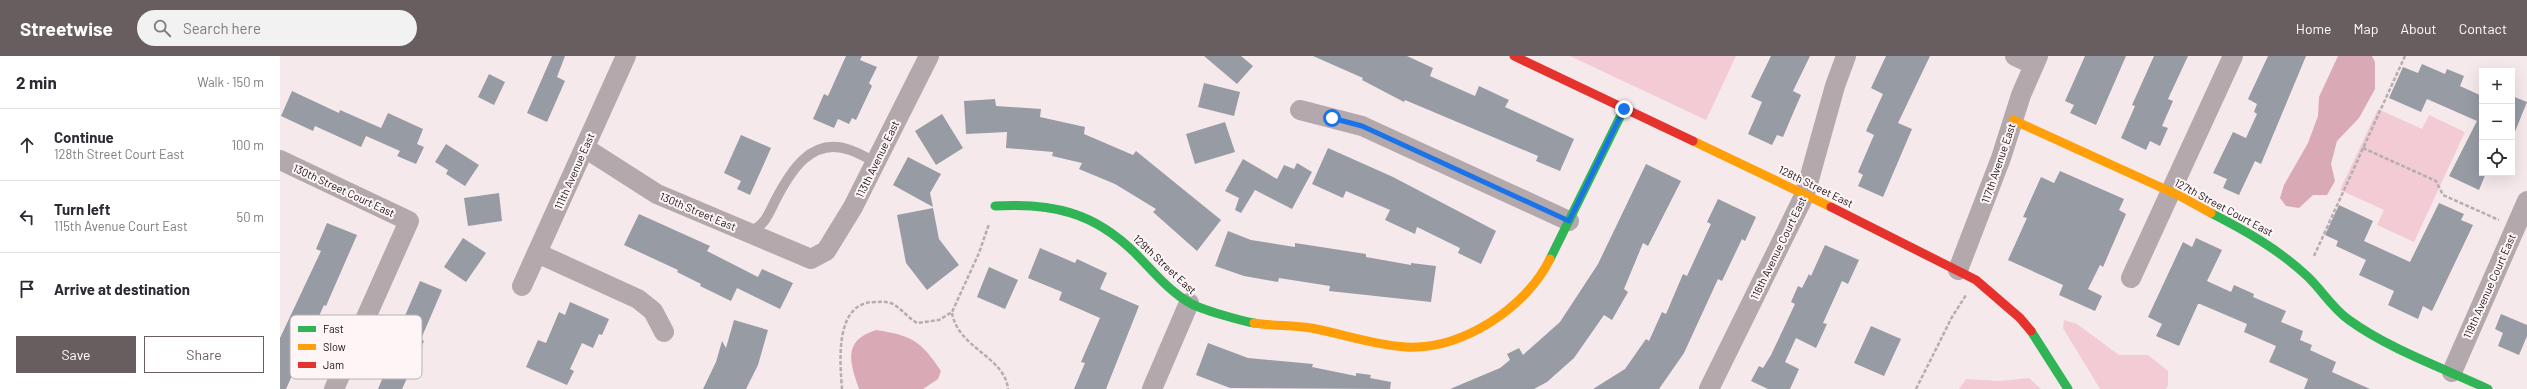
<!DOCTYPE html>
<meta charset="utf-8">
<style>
:root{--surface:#fff;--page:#f2f2f3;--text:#2b2b33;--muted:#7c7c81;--line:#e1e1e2;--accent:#685e60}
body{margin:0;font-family:Barlow,sans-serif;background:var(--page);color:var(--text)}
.controls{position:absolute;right:12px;top:12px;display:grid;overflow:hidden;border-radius:0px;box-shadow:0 4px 16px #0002}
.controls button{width:36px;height:36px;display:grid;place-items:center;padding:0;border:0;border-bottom:1px solid var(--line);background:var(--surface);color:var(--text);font:20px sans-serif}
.stop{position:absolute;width:12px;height:12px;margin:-9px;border:3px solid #1a73e8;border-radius:50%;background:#fff}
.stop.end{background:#1a73e8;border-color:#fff;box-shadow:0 1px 4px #0008}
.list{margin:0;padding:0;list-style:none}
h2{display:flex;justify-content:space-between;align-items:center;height:52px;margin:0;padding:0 16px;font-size:17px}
h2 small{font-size:13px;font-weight:400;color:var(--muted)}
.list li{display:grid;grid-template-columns:26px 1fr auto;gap:12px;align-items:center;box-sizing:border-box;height:72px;padding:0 16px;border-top:1px solid var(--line)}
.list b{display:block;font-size:15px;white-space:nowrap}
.list p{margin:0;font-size:13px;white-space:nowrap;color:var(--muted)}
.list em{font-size:13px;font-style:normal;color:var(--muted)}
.actions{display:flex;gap:8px;padding:12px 16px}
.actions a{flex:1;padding:9px 0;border:1px solid var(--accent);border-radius:0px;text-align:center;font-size:14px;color:var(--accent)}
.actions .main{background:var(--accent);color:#fff}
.icon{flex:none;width:22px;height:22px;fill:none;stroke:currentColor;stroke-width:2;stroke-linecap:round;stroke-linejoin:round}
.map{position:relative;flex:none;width:2247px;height:333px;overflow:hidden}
header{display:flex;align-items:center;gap:24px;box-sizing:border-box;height:56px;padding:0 20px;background:var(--accent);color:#fff}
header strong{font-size:19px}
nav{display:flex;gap:22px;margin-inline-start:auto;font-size:14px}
.search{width:280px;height:36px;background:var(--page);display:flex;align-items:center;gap:10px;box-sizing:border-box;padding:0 14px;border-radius:22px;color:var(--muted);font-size:15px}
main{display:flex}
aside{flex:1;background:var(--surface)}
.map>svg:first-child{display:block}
</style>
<header>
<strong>Streetwise</strong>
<div class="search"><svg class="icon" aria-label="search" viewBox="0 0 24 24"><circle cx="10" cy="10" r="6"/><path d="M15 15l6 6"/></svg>Search here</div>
<nav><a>Home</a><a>Map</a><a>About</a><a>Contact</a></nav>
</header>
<main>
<aside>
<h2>2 min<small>Walk · 150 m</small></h2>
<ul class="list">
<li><svg class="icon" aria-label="ahead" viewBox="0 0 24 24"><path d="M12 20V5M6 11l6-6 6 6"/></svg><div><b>Continue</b><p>128th Street Court East</p></div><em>100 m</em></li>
<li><svg class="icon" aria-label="left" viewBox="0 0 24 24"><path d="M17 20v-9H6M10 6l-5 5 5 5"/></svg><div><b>Turn left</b><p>115th Avenue Court East</p></div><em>50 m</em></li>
<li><svg class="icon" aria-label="arrive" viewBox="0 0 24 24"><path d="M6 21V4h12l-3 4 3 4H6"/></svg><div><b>Arrive at destination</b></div></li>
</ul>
<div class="actions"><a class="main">Save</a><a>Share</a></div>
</aside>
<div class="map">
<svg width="2247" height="333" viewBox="0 0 2247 333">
<rect width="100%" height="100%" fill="#f6e9ec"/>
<!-- green -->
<g fill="#f3cbd5">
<path d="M1290,0H1456L1426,64Z"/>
<path d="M2098,53L2142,73L2149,59L2185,76L2134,186L2097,169L2104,154L2060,134Z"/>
<path d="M1784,264L1797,268L1839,299H1868L1888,315V329L1886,333H1820L1783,272Z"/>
<path d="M1749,322L1761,333H1679L1686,323L1719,325Z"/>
</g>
<!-- water -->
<g fill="#d9a9b5">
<path d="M2058,0H2092L2095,6V33L2079,62L2057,85L2051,108L2055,125L2047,139H2033L2019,152L2006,150L2000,142L2004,129L2028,87L2038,60L2039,41Z"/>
<path d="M596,274C633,280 640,284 661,315L658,323L643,333H579C570,306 562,285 596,274Z"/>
</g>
<!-- building -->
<g fill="#979ba4">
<path d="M272,0H285L277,21L285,25L267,66L247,57Z"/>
<path d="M566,0H582L580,4L597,11L589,27L592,30L576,64L572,62L569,68L558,63L554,72L533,63L544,38L548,40Z"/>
<path d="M924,0H961L973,10L957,28Z"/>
<path d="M1033,0H1127L1153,12L1150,20L1195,40L1199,30L1229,44L1225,51L1294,83L1280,115L1256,105L1258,100L1125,44L1124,46L1082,24L1083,22Z"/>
<path d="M1491,0H1530L1513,35L1521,39L1511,62L1503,81L1497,79L1492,89L1468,78L1482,46L1471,41Z"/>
<path d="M1606,0H1650L1618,67L1632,73L1603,141L1578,130L1583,119L1578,116L1594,79L1586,75L1603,38L1591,32Z"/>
<path d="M1805,0H1846L1816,69L1790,57L1794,49L1785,45Z"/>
<path d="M1874,0H1908L1888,43L1893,45L1882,70L1888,72L1880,90L1870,85L1866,94L1841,82L1855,50L1852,49Z"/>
<path d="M1988,0H2026L1981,108L1975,105L1959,139L1943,132L1947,123L1933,117L1953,76L1966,82L1977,58L1974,56L1977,48L1968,43Z"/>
<path d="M2142,8L2165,18L2167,13L2184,20L2180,30L2202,40V117H2206L2199,134L2169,120L2197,65L2147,43L2141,56L2109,42L2123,11L2138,17Z"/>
<path d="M209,18L225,26L214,49L198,41Z"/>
<path d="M924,27L960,36L954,60L918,51Z"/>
<path d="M12,35L59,57L60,54L101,72L108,57L143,73L137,88L144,91L136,108L117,100L120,95L86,80L81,91L35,70L33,75L1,60Z"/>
<path d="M2232,40L2247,46L2232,83Z"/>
<path d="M715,43L716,50L761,53L760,61L805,71L804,78L853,99L856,95L941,164L917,195L873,156L876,153L835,128L799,113L802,107L772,100L773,96L726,92L727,76L686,78L684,45Z"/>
<path d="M662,58L683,92L656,109L635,75Z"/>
<path d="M945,66L955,96L915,108L906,78Z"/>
<path d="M461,79L491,92L470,139L457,133L461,125L444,117Z"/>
<path d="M166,88L199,109L185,130L166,118L168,114L155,106Z"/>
<path d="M1048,92L1113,121L1216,175L1201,208L1178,197L1180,192L1137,171L1135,178L1105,164L1110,154L1066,135L1063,142L1032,128Z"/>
<path d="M628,101L661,118L650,137L653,151L613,129Z"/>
<path d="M963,103L997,123L1004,109L1014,113L1017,107L1032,116L1012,153L975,134L961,157L955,154L959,142L945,135Z"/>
<path d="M1366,108L1401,125L1368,190L1363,187L1344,233L1348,236L1332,264L1324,259L1294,302L1267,326L1254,333H1170L1220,312L1230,304L1227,298L1239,292L1243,299L1280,266L1318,208Z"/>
<path d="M1780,115L1844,143L1839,154L1846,158L1823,211L1820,209L1808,233L1822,240L1815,255L1779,239L1783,229L1728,204L1747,162L1743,161L1761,121L1774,127Z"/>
<path d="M219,137L222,165L188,170L184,142Z"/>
<path d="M1438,143L1476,161L1465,185L1462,183L1442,225L1438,223L1404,297L1379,333H1313L1345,313L1366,283L1369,285L1382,256L1386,258L1403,218L1407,220L1431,168L1427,166Z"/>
<path d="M2159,147L2184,158L2181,164L2193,169L2152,255L2143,250L2138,263L2108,249L2114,235L2079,219L2086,204L2056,190L2058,185L2045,179L2059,149L2093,165L2084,185L2130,206Z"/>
<path d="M653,152L659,183L679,209L647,234L626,207L617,159Z"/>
<path d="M359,158L430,190L427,195L478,221L482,213L513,227L500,253L457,232L451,245L420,230L421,228L397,216L398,214L344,189Z"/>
<path d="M47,167L77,179L46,250L44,249L6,333H0V282L41,195L36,193Z"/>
<path d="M948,175L971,184L1015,191V187L1086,198V201L1131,209V207L1156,210L1151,246L1049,235L1050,230L999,222L998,226L964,220L935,210Z"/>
<path d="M183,182L206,197L186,226L164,211Z"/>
<path d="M1916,182L1942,194L1927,225L1951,236L1954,229L1974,238L1973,241L2006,255L2001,266L2023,275L2020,284L2032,289L2030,294L2056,306L2052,316L2090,333H2024L2028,323L1989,306L1996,290L1964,276L1967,268L1920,248H1918L1899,290L1876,280L1882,268L1868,261L1903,186L1912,191Z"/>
<path d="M1545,189L1579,204L1568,228L1562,225L1543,267L1547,268L1536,292L1516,282L1505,306L1519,313L1510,333H1488L1471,325L1479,310L1483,312L1491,299L1515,248L1511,246L1518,230L1522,232L1529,218L1531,220Z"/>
<path d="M760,192L795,207L797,203L827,217L820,233L859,250L826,333H794L805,307L801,306L820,262L779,244L782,236L748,222Z"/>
<path d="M709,211L738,224L725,253L697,241Z"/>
<path d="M140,225L162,234L141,283L144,285L122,333H98L109,307L105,306Z"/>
<path d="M290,246L329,263L322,279L319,278L313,292L302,287L290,313L294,315L287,329L246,311L258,284L266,287L279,256L285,259Z"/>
<path d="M2221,258L2247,269V280L2239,299L2218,290L2223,277L2215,273Z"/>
<path d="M454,264L488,274L478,309L466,333H423L436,306L442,285L446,292Z"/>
<path d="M1591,270L1621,283L1604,320L1574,307Z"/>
<path d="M928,287L968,302L1033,308L1032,311L1076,320V317L1091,319L1090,322L1111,326L1110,333L950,332L916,319Z"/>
</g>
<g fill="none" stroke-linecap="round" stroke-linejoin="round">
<!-- path -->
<g stroke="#b6adaf" stroke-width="2.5" stroke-dasharray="4 2" stroke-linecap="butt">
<path d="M2083,92L2156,125L2163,139L2219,164"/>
<path d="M2034,200L2125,0"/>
<path d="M672,257C678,292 725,301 728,333"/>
<path d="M562,333C560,306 554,246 595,246C601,246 607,245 613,248C622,253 628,262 637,267L659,264L672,256L699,197L709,168"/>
<path d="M1636,333L1672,261L1686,239"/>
</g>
<!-- lane -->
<path stroke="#b3a8ab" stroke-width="10" d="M469,176C484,170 488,160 495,145C510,116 531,80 570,94C579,97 587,102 595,106"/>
<!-- street -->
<g stroke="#b3a8ab" stroke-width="20">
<path d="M1735,0L1754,9"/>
<path d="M1020,54L1082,70L1289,165"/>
<path d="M305,92L377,138L531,203L546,195L573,151L649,0"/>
<path d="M0,104L129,165L54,333"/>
<path d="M257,197L358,243L373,255L384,276"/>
<path d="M1678,214L1721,102L1741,39L1758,0"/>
<path d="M1851,222L1953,0"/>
<path d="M242,230L346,0"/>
<path d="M2172,316L2247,145"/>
<path d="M872,333L909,247"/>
<path d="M1429,333L1525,138L1555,30L1566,0"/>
</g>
<!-- fast -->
<g stroke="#30b455" stroke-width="9">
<path d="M715,150C773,147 814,156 856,198C873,215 889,235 910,247C919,253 962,265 974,267"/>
<path d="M1931,157C1966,175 1998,193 2027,220C2042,234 2052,252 2069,264C2109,293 2163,312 2208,333"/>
<path d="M1270,203L1344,53"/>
<path d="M1751,275L1788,333"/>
</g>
<!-- slow -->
<g stroke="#ff9f0a" stroke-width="9">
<path d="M1733,64L1900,140L1931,157"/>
<path d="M1413,85L1551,151"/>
<path d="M974,267C993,270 1012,269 1031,272C1063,278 1094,289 1126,291C1182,294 1246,252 1270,203"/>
</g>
<!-- jam -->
<g stroke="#e5322d" stroke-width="9">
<path d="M1234,0L1413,85"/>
<path d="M1551,151L1696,224L1740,262L1751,275"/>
</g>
</g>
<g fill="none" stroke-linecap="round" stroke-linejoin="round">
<!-- route -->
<path stroke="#1a73e8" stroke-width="5" d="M1052,62L1082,70L1289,165L1344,53"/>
</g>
<g text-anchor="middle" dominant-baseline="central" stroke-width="4" stroke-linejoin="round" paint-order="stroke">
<!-- street labels -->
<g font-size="11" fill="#1b1315" stroke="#fef5f7">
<text transform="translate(597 103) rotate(-64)">113th Avenue East</text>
<text transform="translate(1718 107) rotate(-71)">117th Avenue East</text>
<text transform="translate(294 115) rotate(-66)">111th Avenue East</text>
<text transform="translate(1536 130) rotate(26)">128th Street East</text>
<text transform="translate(64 134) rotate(25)">130th Street Court East</text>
<text transform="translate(1944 151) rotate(28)">127th Street Court East</text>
<text transform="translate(418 155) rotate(23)">130th Street East</text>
<text transform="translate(1498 192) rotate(-64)">116th Avenue Court East</text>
<text transform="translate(885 208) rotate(43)">129th Street East</text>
<text transform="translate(2209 230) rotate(-66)">119th Avenue Court East</text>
</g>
</g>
<!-- legend -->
<rect x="10" y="259" width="132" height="64" rx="6" fill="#fef5f7" stroke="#bab1b3" stroke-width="1"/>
<rect x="18" y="270" width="18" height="6" fill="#30b455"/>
<rect x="18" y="288" width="18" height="6" fill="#ff9f0a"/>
<rect x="18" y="306" width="18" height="6" fill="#e5322d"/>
<g font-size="11" fill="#1b1315">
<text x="43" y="277">Fast</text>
<text x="43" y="295">Slow</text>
<text x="43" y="313">Jam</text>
</g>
</svg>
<div class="controls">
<button>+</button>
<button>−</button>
<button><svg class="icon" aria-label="locate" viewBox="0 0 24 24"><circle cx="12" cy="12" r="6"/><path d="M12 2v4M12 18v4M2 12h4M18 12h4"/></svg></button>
</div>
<div class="stop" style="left:1052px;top:62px"></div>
<div class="stop end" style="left:1344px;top:53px"></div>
</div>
</main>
